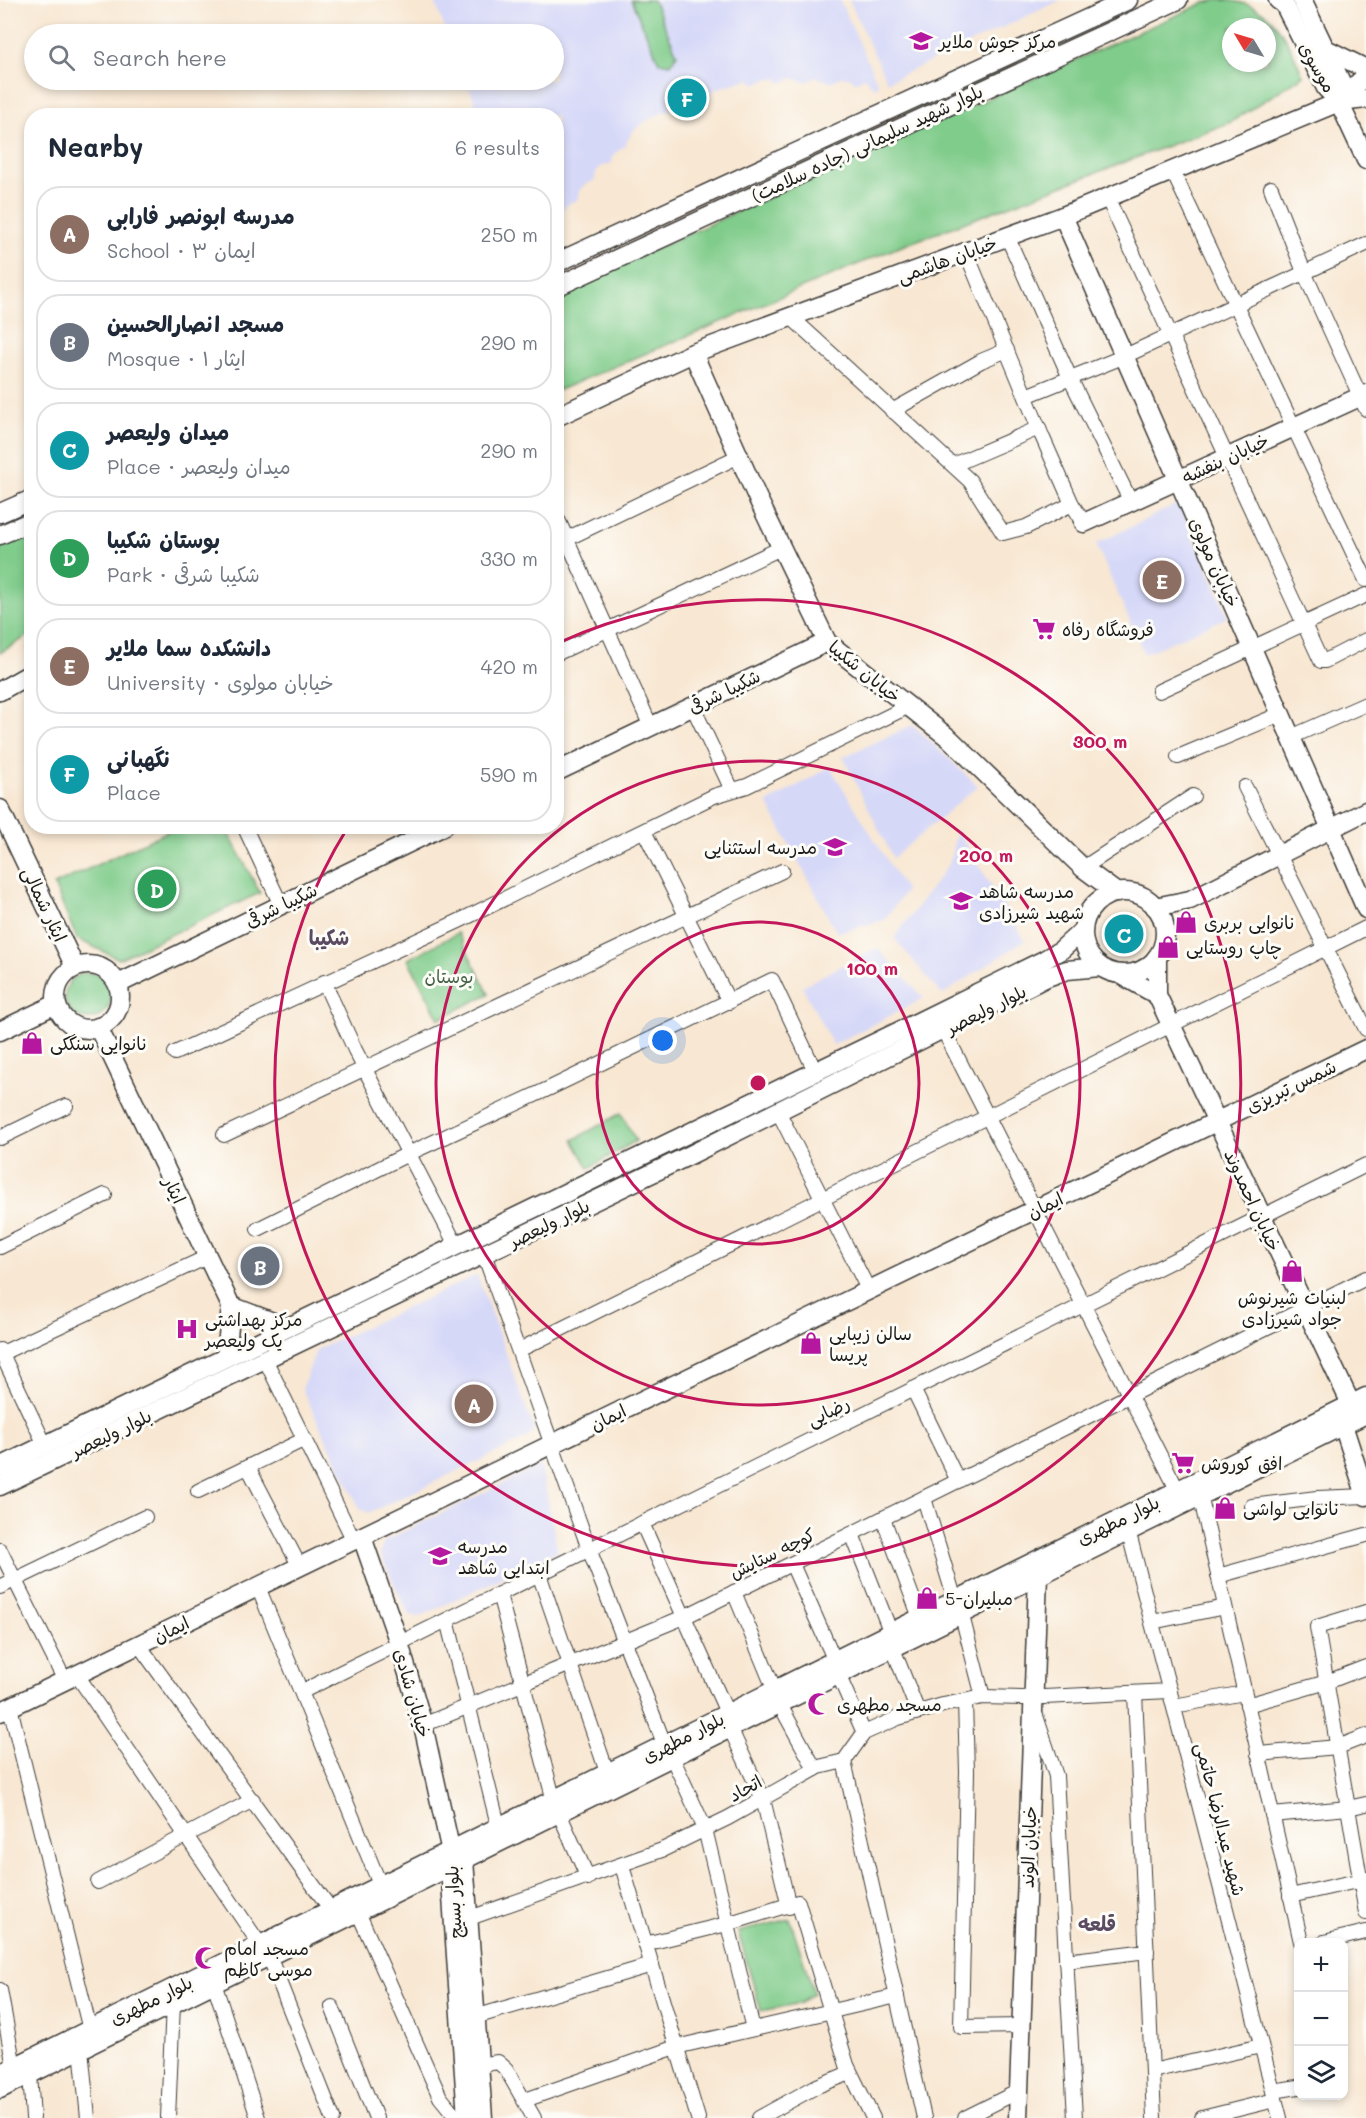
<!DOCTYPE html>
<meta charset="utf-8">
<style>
:root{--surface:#fff;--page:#f6f6f7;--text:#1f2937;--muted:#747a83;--line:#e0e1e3;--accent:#111827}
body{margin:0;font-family:Mali,"Playpen Sans Arabic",sans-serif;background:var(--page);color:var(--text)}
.controls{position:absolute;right:18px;bottom:18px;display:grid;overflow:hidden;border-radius:12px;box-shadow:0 3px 9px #0003}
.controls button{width:54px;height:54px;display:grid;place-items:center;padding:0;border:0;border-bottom:2px solid var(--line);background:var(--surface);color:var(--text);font:30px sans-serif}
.compass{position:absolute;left:1222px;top:18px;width:54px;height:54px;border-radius:50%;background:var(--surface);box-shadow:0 3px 9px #0003;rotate:308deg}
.you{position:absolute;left:663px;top:1041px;width:21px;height:21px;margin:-15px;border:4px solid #fff;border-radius:50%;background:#1a73e8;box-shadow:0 0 0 9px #1a73e833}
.badge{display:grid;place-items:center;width:39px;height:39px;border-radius:50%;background:var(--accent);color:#fff;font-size:20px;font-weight:700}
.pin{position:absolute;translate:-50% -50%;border:3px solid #fff;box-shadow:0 2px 6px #0006}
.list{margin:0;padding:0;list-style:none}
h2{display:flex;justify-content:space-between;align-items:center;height:78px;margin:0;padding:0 24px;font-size:26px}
h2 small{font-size:20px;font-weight:400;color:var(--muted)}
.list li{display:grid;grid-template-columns:39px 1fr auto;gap:18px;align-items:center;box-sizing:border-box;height:96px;margin:0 12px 12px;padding:0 12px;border:2px solid var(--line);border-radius:24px}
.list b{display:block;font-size:22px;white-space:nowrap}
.list p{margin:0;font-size:20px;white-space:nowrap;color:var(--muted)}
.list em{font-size:20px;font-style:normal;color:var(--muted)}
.icon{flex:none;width:33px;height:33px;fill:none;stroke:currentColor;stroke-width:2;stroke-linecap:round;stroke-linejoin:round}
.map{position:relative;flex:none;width:1366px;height:2118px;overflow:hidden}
.search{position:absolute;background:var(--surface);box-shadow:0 3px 9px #0003;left:24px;top:24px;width:540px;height:66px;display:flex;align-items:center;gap:15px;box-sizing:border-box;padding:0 21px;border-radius:33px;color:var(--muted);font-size:22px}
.panel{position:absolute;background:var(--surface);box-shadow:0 3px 9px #0003;left:24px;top:108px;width:540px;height:726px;border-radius:24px}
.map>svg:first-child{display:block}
</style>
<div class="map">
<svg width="1366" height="2118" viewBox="0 0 1366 2118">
<rect width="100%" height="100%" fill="#fdfcf7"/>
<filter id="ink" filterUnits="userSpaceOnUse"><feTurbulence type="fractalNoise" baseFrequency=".0167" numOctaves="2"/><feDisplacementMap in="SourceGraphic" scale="12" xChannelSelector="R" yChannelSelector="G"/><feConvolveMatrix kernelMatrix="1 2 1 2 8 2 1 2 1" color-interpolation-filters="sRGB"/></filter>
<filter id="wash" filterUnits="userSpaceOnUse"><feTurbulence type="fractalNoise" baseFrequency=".008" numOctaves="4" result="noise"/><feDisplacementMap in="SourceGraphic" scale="24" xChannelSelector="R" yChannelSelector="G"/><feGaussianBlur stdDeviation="1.35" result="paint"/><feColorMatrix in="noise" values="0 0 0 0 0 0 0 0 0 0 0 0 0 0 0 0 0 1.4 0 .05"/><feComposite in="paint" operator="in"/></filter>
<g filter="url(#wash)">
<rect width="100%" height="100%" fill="#f8e7d2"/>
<!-- built -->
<g fill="#d6d8f8">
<path d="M434,0H840L879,86L874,88L864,77L855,82L849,77H842L830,82L817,77L806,82L792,78L782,83L777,79H767L756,84L749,79L722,87L651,118L633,131L625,145L613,155L612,163L600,167L596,172L595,180L583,186L579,191L578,199L568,204L563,209L564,216L557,219L556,116L480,115L466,80H554V34H447Z"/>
<path d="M849,0H1061L887,82Z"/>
<path d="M1179,503L1228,617L1144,654L1096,544Z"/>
<path d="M913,725L978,786L893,858L843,757Z"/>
<path d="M830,767L906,891L884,920L837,933L767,803Z"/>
<path d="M957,830L1025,940L942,995L894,938L949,864Z"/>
<path d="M877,948L924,998L833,1045L802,986Z"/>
<path d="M477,1275L534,1429L529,1437L369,1513L360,1509L302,1389L316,1350Z"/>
<path d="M541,1465L558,1551L419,1617L409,1615L380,1554L384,1541Z"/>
</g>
<!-- green -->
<g fill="#80cc8b" stroke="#4e7454" stroke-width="1.5" fill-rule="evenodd">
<path d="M631,0H653L677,54L671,64L659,62Z"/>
<path d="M1218,0C1270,0 1285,33 1303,76L1231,122L894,249L557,391L556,295L834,167L1204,3ZM1231,27H1267V63H1231Z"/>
<path d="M31,534V634L0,653V548Z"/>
<path d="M225,827L260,893L119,959L77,939L54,885L177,827Z"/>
<path d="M458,933L489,994L439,1019L408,959Z"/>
<circle cx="88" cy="996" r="23"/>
<path d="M621,1113L636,1141L589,1168L573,1140Z"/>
<path d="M790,1919L814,1993L801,2003L761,2011L738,1932Z"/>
</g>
</g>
<g filter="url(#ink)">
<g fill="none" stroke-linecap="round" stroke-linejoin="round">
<!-- street casing -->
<g stroke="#3d3a37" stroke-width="16">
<g id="street">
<path d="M1173,172L1366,580"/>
<path d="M1271,188L1304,272L1366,409"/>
<path d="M1107,197L1321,661H1325L1366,640"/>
<path d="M1007,236L1070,378L1131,502"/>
<path d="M966,252L1042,436L1072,504L1084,523"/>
<path d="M791,317L970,481L1003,533L1026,527L1072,504"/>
<path d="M1026,396L1125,356L1366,244"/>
<path d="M892,411L981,361L1007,350"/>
<path d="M953,465L1039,428"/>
<path d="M556,515L651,727"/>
<path d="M556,544L739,456"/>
<path d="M556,654L781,548"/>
<path d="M1159,691L1366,595"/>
<path d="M693,707L732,790"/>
<path d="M1291,737L1366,704"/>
<path d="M1178,757L1281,714"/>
<path d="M1245,787L1366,1029"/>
<path d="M244,826L281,905"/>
<path d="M644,831L729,1002"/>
<path d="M1083,868L1193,796"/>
<path d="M324,982L355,1050L456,1245"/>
<path d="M944,1031L1178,1491"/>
<path d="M175,1053L459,921L714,796L747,786L909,706"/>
<path d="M778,1111L869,1291"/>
<path d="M224,1135L782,871"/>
<path d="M0,1138L66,1106"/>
<path d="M258,1229L408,1154L550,1088L772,980L816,1073"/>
<path d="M0,1247L105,1195"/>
<path d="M484,1254L589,1549L665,1746"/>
<path d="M0,1350L45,1445"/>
<path d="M519,1350L1366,928"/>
<path d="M0,1354L207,1257"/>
<path d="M265,1359L354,1541"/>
<path d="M913,1389L958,1481"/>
<path d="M248,1467L300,1567"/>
<path d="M198,1491L303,1440"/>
<path d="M1200,1495L1301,1942"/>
<path d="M924,1498L955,1600"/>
<path d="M1252,1506L1317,1498L1366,1496"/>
<path d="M883,1518L920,1618"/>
<path d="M642,1523L728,1715"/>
<path d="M1128,1530L1280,2118"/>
<path d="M852,1534L891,1633"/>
<path d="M0,1550L65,1681"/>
<path d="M792,1564L835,1661"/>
<path d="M539,1574L608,1775"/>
<path d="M1218,1576L1366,1535"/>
<path d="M0,1587L145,1517"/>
<path d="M258,1587L381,1887"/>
<path d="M734,1592L775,1691"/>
<path d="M499,1594L554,1801"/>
<path d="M961,1612L983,1697"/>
<path d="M1366,1612L1317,1627L1366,1913"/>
<path d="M447,1620L499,1829"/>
<path d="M1152,1622L1225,1607"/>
<path d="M139,1645L332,1911"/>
<path d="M892,1646L918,1712"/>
<path d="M838,1674L864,1733"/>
<path d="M77,1675L261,1946"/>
<path d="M303,1691L1366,1165"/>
<path d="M1135,1693L1154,2118"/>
<path d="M965,1701L967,1772L961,2027L1022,2026"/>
<path d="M779,1703L815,1769"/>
<path d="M1247,1705L1327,1682L1366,1667"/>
<path d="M1174,1706L1244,1693"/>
<path d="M10,1707L90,2030"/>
<path d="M1036,1716L1056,1776L1075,2118"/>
<path d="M423,1725L684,1617L1366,1278"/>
<path d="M730,1728L763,1799L789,1907"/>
<path d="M1258,1754L1338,1747L1366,1736"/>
<path d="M672,1757L705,1829L753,2029"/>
<path d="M844,1761L924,2118"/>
<path d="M559,1813L588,1878"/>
<path d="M1272,1815L1348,1808L1366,1804"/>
<path d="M622,1866L698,2118"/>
<path d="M98,1882L253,1800"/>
<path d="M1290,1896L1366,1879"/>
<path d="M358,1912L440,2097L457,2118"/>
<path d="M467,1919L662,1850L728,1818L819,1767L844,1761L864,1733L898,1718L943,1705L983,1697L1023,1698L1170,1691"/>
<path d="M1324,1942L1366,1932"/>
<path d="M645,1944L727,1924L798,1902L847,2065L873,2118"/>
<path d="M269,1956L333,2118"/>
<path d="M1066,1961L1147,1951"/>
<path d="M214,1983L258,2118"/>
<path d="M0,1990L14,2067"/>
<path d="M332,2007L376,2118"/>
<path d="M475,2017L652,1965"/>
<path d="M81,2049L88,2118"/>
<path d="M478,2065L498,2062L506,2069L534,2118"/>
<path d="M1152,2071L1261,2046"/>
<path d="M30,2074L33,2118"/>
<path d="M1273,2091L1298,2087"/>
<path d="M525,2100L676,2047L897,1996"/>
<path d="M168,2118L173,2004"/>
<path d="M759,2118L817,2086L850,2073"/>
<path d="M965,2118L1019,2091"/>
<path d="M1202,2118L1275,2100"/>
</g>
</g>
<!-- secondary casing -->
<g stroke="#3d3a37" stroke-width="21">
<g id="secondary">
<path d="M1278,0L1284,4L1326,88L1339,102L1366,160"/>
<path d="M1302,0L1341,82L1339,102"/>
<path d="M1324,48L1366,69"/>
<path d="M1339,102L1359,82L1366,79"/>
<path d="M1063,216L1366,909"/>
<path d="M556,263L1128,0"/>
<path d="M556,287L1178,0"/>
<path d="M693,353L758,499L827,642L950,739L1083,868L1117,893"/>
<path d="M556,417L693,353L1063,216L1339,102L1366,99"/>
<path d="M0,513L32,499"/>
<path d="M1084,523L1366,394"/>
<path d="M0,535L32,521"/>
<path d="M0,691L32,673"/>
<path d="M556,772L827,642"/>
<path d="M0,809L75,967"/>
<circle cx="1124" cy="933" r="41"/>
<path d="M1155,907L1190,900L1366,811"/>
<path d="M1157,957V995L1351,1404L1343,1425L1366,1496"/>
<circle cx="88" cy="997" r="32"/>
<path d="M1120,974L1157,995"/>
<path d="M118,984L444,826"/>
<path d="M98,1027L231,1306L226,1357"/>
<path d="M0,1031L56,1004"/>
<path d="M231,1306L286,1327"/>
<path d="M0,1467L918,1022L1042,961L1061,950L1083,930"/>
<path d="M0,1486L690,1155L1047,977L1067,970L1100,967"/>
<path d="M362,1537L399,1643L423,1725L451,1852L450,1867L467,2118"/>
<path d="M0,1712L1366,1049"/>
<path d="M455,1855L464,1860L483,2118"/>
<path d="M0,2074L1366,1397"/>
<path d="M0,2089L1366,1414"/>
<path d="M1018,2118L1038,1576"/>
</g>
</g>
<!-- street -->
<use href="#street" stroke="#fff" stroke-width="14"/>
<!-- secondary -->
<use href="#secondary" stroke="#fff" stroke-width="18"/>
</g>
</g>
<!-- distance rings -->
<g fill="none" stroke="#c2185b" stroke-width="3">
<circle cx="758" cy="1083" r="161"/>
<circle cx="758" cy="1083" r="322"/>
<path d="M558 643A483 483 0 1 1 348 827"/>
</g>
<!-- icons -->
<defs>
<g id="school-bare" transform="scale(1.8)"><path d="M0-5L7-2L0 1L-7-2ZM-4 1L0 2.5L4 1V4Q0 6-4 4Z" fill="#b5179e" stroke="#fdfcf7" stroke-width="2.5" paint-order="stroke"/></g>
<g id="supermarket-bare" transform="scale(1.8)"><path d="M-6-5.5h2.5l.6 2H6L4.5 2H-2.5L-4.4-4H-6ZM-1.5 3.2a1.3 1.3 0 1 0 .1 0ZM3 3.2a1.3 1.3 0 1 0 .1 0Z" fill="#b5179e" stroke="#fdfcf7" stroke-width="2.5" paint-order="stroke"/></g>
<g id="shop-bare" transform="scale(1.8)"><path d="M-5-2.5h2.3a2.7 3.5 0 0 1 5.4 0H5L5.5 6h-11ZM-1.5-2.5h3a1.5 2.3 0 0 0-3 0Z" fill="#b5179e" stroke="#fdfcf7" stroke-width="2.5" paint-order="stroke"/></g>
<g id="hospital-bare" transform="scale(1.8)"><path d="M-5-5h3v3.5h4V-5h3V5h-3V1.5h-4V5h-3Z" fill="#b5179e" stroke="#fdfcf7" stroke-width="2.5" paint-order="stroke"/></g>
<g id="mosque-bare" transform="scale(1.8)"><path d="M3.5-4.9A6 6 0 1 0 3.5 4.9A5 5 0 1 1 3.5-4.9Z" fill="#b5179e" stroke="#fdfcf7" stroke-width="2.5" paint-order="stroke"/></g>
</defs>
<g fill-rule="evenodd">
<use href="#school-bare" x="921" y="41"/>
<use href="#supermarket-bare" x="1044" y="629"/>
<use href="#school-bare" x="835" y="847"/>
<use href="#school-bare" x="961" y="901"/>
<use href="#shop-bare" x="1186" y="922"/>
<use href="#shop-bare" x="1168" y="947"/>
<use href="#shop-bare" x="32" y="1043"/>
<use href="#shop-bare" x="1292" y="1271"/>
<use href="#hospital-bare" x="187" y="1329"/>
<use href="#shop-bare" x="811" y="1343"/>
<use href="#supermarket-bare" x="1183" y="1463"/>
<use href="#shop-bare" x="1225" y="1508"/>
<use href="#school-bare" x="440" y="1556"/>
<use href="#shop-bare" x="927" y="1598"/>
<use href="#mosque-bare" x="819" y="1704"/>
<use href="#mosque-bare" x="206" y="1958"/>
</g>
<g text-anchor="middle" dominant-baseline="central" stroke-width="6" stroke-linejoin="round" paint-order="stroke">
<!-- poi labels -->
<g font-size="18" fill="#1c1c1c" stroke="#fdfcf7" text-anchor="start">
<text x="939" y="41">مرکز جوش ملایر</text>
<text x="1062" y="629">فروشگاه رفاه</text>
<text x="817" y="847" text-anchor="end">مدرسه استثنایی</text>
<text x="979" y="891">مدرسه شاهد<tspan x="979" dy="21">شهید شیرزادی</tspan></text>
<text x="1204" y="922">نانوایی بربری</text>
<text x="1186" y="947">چاپ روستایی</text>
<text x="50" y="1043">نانوایی سنگکی</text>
<text x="1292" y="1297" text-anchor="middle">لبنیات شیرنوش<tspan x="1292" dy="21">جواد شیرزادی</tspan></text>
<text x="205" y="1319">مرکز بهداشتی<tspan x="205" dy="21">یک ولیعصر</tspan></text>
<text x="829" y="1333">سالن زیبایی<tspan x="829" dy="21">پریسا</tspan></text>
<text x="1201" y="1463">افق کوروش</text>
<text x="1243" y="1508">نانوایی لواشی</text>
<text x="458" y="1546">مدرسه<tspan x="458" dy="21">ابتدایی شاهد</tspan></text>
<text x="945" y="1598">مبلیران-5</text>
<text x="837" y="1704">مسجد مطهری</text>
<text x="224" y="1948">مسجد امام<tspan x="224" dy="21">موسی کاظم</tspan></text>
</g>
<!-- street labels -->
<g font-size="18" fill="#1c1c1c" stroke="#fdfcf7">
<text transform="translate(1318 67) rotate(60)">موسوی</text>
<text transform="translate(867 143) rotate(-25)">بلوار شهید سلیمانی (جاده سلامت)</text>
<text transform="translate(947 259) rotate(-20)">خیابان هاشمی</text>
<text transform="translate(1225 458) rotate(-25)">خیابان بنفشه</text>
<text transform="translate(1215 562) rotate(66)">خیابان مولوی</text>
<text transform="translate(865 671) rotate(39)">خیابان شکیبا</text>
<text transform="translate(724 691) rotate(-26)">شکیبا شرقی</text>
<text transform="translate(45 904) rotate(65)">ایثار شمالی</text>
<text transform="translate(281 905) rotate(-26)">شکیبا شرقی</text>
<text transform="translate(986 1009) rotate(-27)">بلوار ولیعصر</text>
<text transform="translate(1291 1086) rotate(-26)">شمس تبریزی</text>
<text transform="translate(175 1190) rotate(64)">ایثار</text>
<text transform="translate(1253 1200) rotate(65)">خیابان احمدوند</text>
<text transform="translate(1045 1205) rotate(-26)">ایمان</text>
<text transform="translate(549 1223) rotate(-26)">بلوار ولیعصر</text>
<text transform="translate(828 1411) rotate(-26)">رضایی</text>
<text transform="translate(608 1417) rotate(-26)">ایمان</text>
<text transform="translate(111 1433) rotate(-26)">بلوار ولیعصر</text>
<text transform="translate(1118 1520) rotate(-26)">بلوار مطهری</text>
<text transform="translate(772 1553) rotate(-26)">کوچه ستایش</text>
<text transform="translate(171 1629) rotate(-26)">ایمان</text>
<text transform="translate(413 1693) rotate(74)">خیابان شادی</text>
<text transform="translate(683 1737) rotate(-27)">بلوار مطهری</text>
<text transform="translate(745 1788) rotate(-29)">اتحاد</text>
<text transform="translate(1221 1819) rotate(76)">شهید عبدالرضا حاتمی</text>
<text transform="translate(1028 1847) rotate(-88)">خیابان الوند</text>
<text transform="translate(453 1902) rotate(-93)">بلوار بسیج</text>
<text transform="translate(151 2000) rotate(-26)">بلوار مطهری</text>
</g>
<!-- park labels -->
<g font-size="18" fill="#446248" stroke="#fdfcf7">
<text x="449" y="976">بوستان</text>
</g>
<!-- neighbourhood labels -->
<g font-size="20" font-weight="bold" fill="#5b4b62" stroke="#fdfcf7">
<text x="329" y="937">شکیبا</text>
<text x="1097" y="1923">قلعه</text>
</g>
</g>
<circle cx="758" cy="1083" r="9" fill="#c2185b" stroke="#fdfcf7" stroke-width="3"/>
<g font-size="18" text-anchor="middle" font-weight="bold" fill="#c2185b" stroke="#fdfcf7" stroke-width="6" stroke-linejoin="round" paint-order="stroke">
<text x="1100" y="748">300 m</text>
<text x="986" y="862">200 m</text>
<text x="872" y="975">100 m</text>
</g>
</svg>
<div class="controls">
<button>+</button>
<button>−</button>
<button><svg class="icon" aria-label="layers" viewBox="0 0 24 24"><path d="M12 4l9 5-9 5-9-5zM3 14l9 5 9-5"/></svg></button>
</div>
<svg class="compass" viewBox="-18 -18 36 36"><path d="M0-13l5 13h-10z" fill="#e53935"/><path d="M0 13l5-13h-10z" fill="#747a83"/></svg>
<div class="you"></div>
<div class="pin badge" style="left:474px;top:1404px;background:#8d6e63">A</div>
<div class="pin badge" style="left:260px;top:1266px;background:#6b7280">B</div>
<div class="pin badge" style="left:1124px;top:934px;background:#0f9aa8">C</div>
<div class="pin badge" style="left:157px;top:889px;background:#2e9e5b">D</div>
<div class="pin badge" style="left:1162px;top:580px;background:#8d6e63">E</div>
<div class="pin badge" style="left:687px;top:98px;background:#0f9aa8">F</div>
<div class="search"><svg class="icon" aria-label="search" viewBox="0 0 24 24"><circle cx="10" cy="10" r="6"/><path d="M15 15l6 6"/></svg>Search here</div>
<section class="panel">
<h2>Nearby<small>6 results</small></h2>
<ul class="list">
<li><span class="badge" style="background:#8d6e63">A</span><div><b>مدرسه ابونصر فارابی</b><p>School · ایمان ۳</p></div><em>250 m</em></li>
<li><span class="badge" style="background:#6b7280">B</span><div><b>مسجد انصارالحسین</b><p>Mosque · ایثار ۱</p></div><em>290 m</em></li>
<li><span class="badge" style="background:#0f9aa8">C</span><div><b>میدان ولیعصر</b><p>Place · میدان ولیعصر</p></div><em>290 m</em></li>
<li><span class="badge" style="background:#2e9e5b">D</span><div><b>بوستان شکیبا</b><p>Park · شکیبا شرقی</p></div><em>330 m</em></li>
<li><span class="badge" style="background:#8d6e63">E</span><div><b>دانشکده سما ملایر</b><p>University · خیابان مولوی</p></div><em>420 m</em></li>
<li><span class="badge" style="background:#0f9aa8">F</span><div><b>نگهبانی</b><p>Place</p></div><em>590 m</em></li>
</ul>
</section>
</div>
